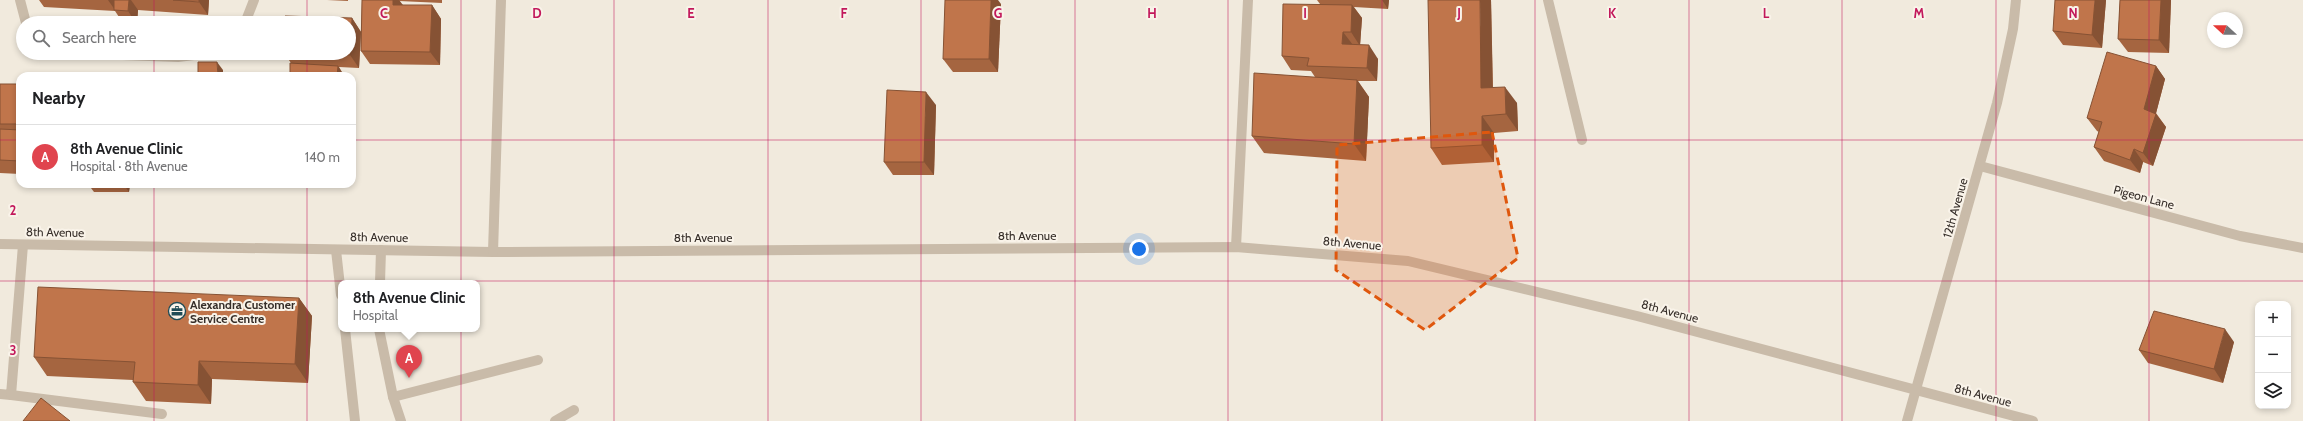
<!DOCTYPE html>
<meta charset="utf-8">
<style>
:root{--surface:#fff;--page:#f6f6f6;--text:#202124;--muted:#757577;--line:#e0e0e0;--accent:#1a73e8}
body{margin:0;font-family:Cabin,sans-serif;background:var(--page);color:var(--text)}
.controls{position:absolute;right:12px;bottom:12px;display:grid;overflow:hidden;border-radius:8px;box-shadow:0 2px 6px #0003}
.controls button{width:36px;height:36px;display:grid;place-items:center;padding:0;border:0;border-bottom:1px solid var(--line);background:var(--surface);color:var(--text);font:20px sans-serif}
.compass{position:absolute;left:2207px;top:12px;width:36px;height:36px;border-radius:50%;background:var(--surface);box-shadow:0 2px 6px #0003;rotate:291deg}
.you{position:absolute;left:1139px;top:249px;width:14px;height:14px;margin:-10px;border:3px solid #fff;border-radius:50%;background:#1a73e8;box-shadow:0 0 0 6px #1a73e833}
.badge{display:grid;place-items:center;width:26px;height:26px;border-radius:50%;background:var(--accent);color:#fff;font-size:13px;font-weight:700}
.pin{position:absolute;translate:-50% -33px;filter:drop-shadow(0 1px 2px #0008)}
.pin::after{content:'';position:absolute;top:21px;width:14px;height:12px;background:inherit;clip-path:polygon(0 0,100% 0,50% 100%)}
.popup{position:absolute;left:338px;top:280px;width:142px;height:52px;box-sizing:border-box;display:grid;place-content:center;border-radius:8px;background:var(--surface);filter:drop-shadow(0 1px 3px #0005);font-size:13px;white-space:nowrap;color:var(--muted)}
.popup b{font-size:15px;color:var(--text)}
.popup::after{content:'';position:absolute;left:50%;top:100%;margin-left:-8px;border:8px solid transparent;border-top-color:var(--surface)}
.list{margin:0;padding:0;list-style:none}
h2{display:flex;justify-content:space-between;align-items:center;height:52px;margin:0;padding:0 16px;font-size:17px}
h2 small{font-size:13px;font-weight:400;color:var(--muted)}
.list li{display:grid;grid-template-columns:26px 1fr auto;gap:12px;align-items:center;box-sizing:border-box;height:64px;padding:0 16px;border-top:1px solid var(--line)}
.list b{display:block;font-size:15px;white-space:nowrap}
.list p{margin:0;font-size:13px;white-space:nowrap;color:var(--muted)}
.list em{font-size:13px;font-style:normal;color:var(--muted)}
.icon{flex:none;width:22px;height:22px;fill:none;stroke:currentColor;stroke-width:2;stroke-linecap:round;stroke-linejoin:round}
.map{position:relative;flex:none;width:2303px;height:421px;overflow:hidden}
.search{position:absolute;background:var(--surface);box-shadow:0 2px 6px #0003;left:16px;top:16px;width:340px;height:44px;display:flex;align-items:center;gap:10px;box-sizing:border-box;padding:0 14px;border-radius:22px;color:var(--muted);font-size:15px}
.panel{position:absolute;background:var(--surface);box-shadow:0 2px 6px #0003;left:16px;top:72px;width:340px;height:116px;border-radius:12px}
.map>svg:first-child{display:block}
</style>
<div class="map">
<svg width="2303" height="421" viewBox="0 0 2303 421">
<rect width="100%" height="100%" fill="#f1eadd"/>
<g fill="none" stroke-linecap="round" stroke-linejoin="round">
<!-- lane -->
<g stroke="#c9bba9" stroke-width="10">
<path d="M336,250L341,295"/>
<path d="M380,283L381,250"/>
<path d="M345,329L355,421"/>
<path d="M379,329L393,397L401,421"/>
<path d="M0,394L11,395L23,245"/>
<path d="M11,395L162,414"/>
<path d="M393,397L538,360"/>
<path d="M555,421L574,410"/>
</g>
<!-- street -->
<g stroke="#c9bba9" stroke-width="10">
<path d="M20,0L26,23"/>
<path d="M1548,0L1582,140"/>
<path d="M245,23L254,0"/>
<path d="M66,53L178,57L210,53"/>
<path d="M1980,166L2240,236L2303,248"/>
<path d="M0,244L493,252L1236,247L1408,261L1637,316L2033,421"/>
<path d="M1236,247L1248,0"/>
<path d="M493,252L501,0"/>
<path d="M1907,421L1997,103L2013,29L2016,0"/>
</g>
</g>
<!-- wall -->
<g fill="#a56540">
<path d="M39,0H209L208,15L138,10L137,23H123L115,11L44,7Z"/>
<path d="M327,0H348V1Z"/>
<path d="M362,0H442V3L399,1L402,5H432L441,19L440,65L370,64L361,51Z"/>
<path d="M1317,0H1389L1388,9L1354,7L1362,18L1360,45L1378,59L1377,81H1358L1369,97L1366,161L1264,153L1252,136L1315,77L1311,71L1291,70L1282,56L1320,4Z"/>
<path d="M1491,0L1493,88L1517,103L1518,131L1494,133V162L1442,165L1431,148Z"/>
<path d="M2106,0L2102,48L2063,45L2053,31Z"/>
<path d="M2120,0H2171L2169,53L2128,52L2118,39Z"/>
<path d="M1001,4L998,72H953L943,59Z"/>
<path d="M352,18L361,32L359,68L339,67L343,74V76H290L291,63L284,53H349Z"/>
<path d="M2156,66L2165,79L2156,113L2166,127L2153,166L2143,162L2140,173L2104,161L2094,147L2099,132L2097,131L2087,118Z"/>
<path d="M0,84H20V174L0,173Z"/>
<path d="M936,105L934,175H893L884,162Z"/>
<path d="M88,184H130L129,192H94Z"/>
<path d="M299,298L312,316L308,383L212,379L211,404L146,401L133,382V380L47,376L34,357Z"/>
<path d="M2234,342L2223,383L2148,363L2139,350Z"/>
</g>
<!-- shaded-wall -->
<g fill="#865234">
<path d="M108,0H117L115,10Z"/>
<path d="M129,0H131L138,10L137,23H136L128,11Z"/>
<path d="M199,0H209L208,15L199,2Z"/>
<path d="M393,0H399L403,5H393Z"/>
<path d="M991,0H998L1001,4L998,72L989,59Z"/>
<path d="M1382,0H1389L1388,9Z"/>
<path d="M1480,0H1491L1493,105L1481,88Z"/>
<path d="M2095,0H2106L2102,48L2092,35Z"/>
<path d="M2161,0H2171L2169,53L2159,40Z"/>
<path d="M432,5L441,19L440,65L430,52Z"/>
<path d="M1352,5L1362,18L1360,46L1351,32Z"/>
<path d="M352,18L361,32L359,68L350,55Z"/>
<path d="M1343,32L1353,45L1342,44Z"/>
<path d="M1369,45L1378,59L1377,81L1367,68Z"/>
<path d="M217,62L223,70V76H218Z"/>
<path d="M338,66L343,74V76H337Z"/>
<path d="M2156,66L2165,79L2154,121L2156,114L2166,127L2153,166L2143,153L2144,109Z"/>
<path d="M1357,80L1369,97L1366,161L1354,144Z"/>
<path d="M1505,87L1517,103L1518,131L1506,114Z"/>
<path d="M926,92L936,105L934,175L924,162Z"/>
<path d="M1482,116L1494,133V162L1482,145Z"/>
<path d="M2134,149L2143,162L2140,173L2130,160Z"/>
<path d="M124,184H130L129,192L124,185Z"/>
<path d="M299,298L312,316L308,383L295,364Z"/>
<path d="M2225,329L2234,342L2223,383L2214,369Z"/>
<path d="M199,361L212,379L211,404L198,385Z"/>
</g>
<!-- building -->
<g fill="#c0754b" stroke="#865234">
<path d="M114,0H129L128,11L114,10Z"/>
<path d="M173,0H199V2Z"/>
<path d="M362,0H393V5H432L430,52L361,51Z"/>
<path d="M945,0H991L989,59H943Z"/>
<path d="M1428,0H1480L1481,88L1505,87L1506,114L1482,116V145L1431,148Z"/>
<path d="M2055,0H2095L2092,35L2053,31Z"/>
<path d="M2120,0H2161L2159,40L2118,39Z"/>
<path d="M1283,4L1352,5L1351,32H1343L1342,44L1369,45L1367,68L1307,66L1309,58L1282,56Z"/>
<path d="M285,16L352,18L350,55L305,53H349V23H284Z"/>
<path d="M2107,52L2156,66L2144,109L2156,114L2143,153L2134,149L2130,160L2094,147L2102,122L2087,118Z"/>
<path d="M198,62H217L218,76H198Z"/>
<path d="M290,63L338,66L337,76H290Z"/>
<path d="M1254,73L1357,80L1354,144L1252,136Z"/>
<rect x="0" y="84" width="20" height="40"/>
<path d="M887,90L926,92L924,162H884Z"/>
<path d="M0,129L20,130V161L0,160Z"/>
<path d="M98,184H124V185Z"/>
<path d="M38,287L299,298L295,364L199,361L198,385L133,382L135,362L34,357Z"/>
<path d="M2154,311L2225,329L2214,369L2139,350Z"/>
<path d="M41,398L70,421H23Z"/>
</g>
<!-- marked area -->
<path fill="#df570d" fill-opacity="0.2" stroke="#df570d" stroke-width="3" stroke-dasharray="8 5" stroke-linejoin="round" d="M1492,132L1518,258L1425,330L1336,270L1337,145Z"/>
<!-- grid -->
<path fill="none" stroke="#c2185b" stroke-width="1" stroke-opacity="0.55" d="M154,0V23M307,0V23M461,0V421M614,0V421M768,0V421M921,0V421M1075,0V421M1228,0V421M1382,0V421M1535,0V421M1689,0V421M1842,0V421M1996,0V421M2149,0V421M154,53V76M307,53V76M0,140H20M352,140H2303M154,184V421M307,184V421M0,281H2303"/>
<!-- icons -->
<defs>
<g id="office-ring" transform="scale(0.9)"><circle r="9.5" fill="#f9f3e9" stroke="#204c56" stroke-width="1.5"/><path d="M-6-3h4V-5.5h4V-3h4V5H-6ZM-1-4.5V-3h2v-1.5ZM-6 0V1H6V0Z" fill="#204c56"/></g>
</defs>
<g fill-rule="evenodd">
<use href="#office-ring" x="177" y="311"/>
</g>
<g text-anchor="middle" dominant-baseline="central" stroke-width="4" stroke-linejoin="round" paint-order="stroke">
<!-- street labels -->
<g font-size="12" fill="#362e29" stroke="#f9f3e9">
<text transform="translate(2144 197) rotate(15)">Pigeon Lane</text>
<text transform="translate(1955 208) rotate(-74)">12th Avenue</text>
<text transform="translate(55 232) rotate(1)">8th Avenue</text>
<text x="1027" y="235">8th Avenue</text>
<text transform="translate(379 237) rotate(1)">8th Avenue</text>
<text x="703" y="237">8th Avenue</text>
<text transform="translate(1352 243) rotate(5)">8th Avenue</text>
<text transform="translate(1670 311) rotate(15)">8th Avenue</text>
<text transform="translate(1983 395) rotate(15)">8th Avenue</text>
</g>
<!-- poi labels -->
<g font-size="12" font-weight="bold" fill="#362e29" stroke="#f9f3e9" text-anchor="start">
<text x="190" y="304">Alexandra Customer<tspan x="190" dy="14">Service Centre</tspan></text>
</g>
</g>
<g font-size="13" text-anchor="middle" font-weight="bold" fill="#c2185b" stroke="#f9f3e9" stroke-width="4" stroke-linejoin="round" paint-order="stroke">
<text x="384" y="18">C</text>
<text x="537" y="18">D</text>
<text x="691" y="18">E</text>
<text x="844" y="18">F</text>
<text x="998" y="18">G</text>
<text x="1152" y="18">H</text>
<text x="1305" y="18">I</text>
<text x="1459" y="18">J</text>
<text x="1612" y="18">K</text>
<text x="1766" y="18">L</text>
<text x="1919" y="18">M</text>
<text x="2073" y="18">N</text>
<text x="13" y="215">2</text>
<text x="13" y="355">3</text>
</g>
</svg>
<div class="controls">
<button>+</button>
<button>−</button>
<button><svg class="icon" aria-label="layers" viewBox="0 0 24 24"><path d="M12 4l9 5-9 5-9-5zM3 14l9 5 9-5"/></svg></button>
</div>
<svg class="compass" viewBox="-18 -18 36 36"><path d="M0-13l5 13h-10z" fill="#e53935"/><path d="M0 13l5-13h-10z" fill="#757577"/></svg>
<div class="you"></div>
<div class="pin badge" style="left:409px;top:378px;background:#e0444e">A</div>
<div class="popup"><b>8th Avenue Clinic</b>Hospital</div>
<div class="search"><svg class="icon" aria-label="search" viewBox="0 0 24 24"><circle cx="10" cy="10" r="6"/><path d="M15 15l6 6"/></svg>Search here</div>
<section class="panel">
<h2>Nearby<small></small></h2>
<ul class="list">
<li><span class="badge" style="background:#e0444e">A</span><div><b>8th Avenue Clinic</b><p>Hospital · 8th Avenue</p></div><em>140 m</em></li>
</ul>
</section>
</div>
